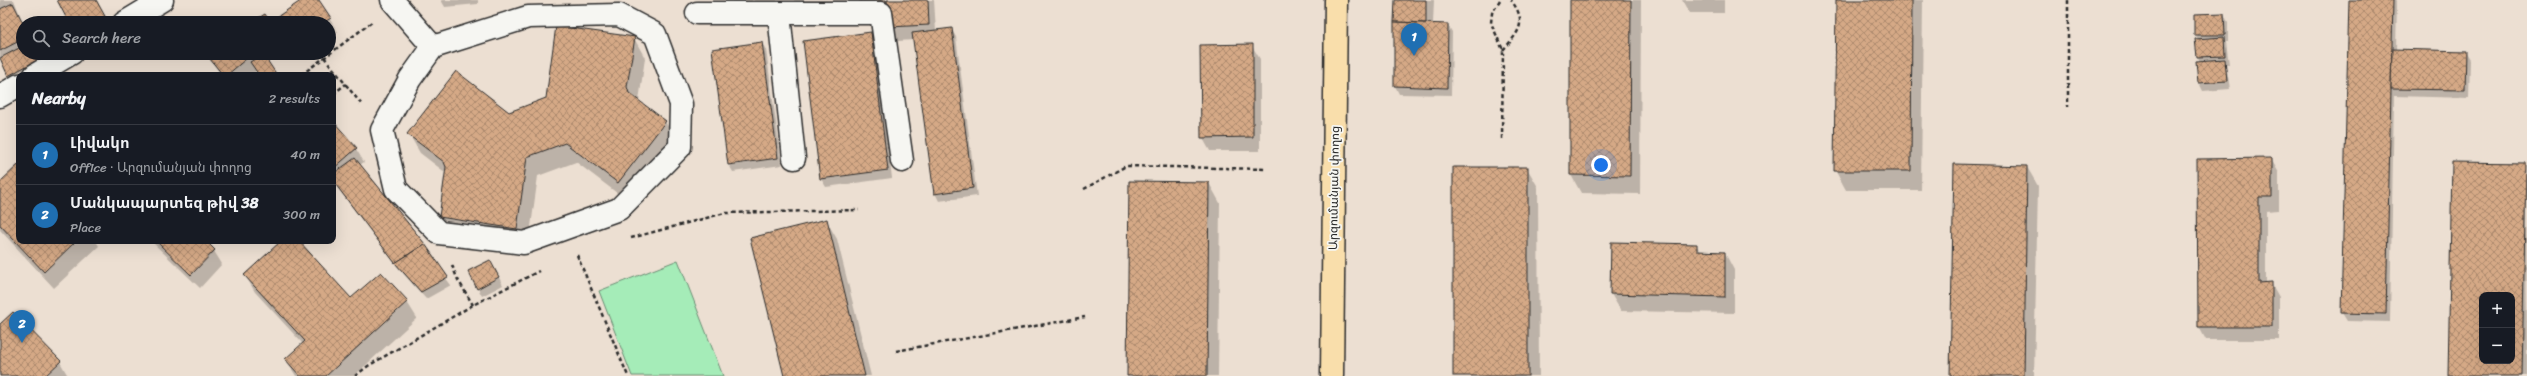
<!DOCTYPE html>
<meta charset="utf-8">
<style>
:root{--surface:#171b24;--page:#242831;--text:#f1f3f6;--muted:#9ea1a6;--line:#363941;--accent:#1f6fb2}
body{margin:0;font-family:Sriracha,"Noto Sans Armenian",sans-serif;background:var(--page);color:var(--text)}
.controls{position:absolute;right:12px;bottom:12px;display:grid;overflow:hidden;border-radius:8px;box-shadow:0 4px 16px #0002}
.controls button{width:36px;height:36px;display:grid;place-items:center;padding:0;border:0;border-bottom:1px solid var(--line);background:var(--surface);color:var(--text);font:20px sans-serif}
.you{position:absolute;left:1601px;top:165px;width:14px;height:14px;margin:-10px;border:3px solid #fff;border-radius:50%;background:#1a73e8;box-shadow:0 0 0 6px #1a73e833}
.badge{display:grid;place-items:center;width:26px;height:26px;border-radius:50%;background:var(--accent);color:#fff;font-size:13px;font-weight:700}
.pin{position:absolute;translate:-50% -33px;filter:drop-shadow(0 1px 2px #0008)}
.pin::after{content:'';position:absolute;top:21px;width:14px;height:12px;background:inherit;clip-path:polygon(0 0,100% 0,50% 100%)}
.list{margin:0;padding:0;list-style:none}
h2{display:flex;justify-content:space-between;align-items:center;height:52px;margin:0;padding:0 16px;font-size:17px}
h2 small{font-size:13px;font-weight:400;color:var(--muted)}
.list li{display:grid;grid-template-columns:26px 1fr auto;gap:12px;align-items:center;box-sizing:border-box;height:60px;padding:0 16px;border-top:1px solid var(--line)}
.list b{display:block;font-size:15px;white-space:nowrap}
.list p{margin:0;font-size:13px;white-space:nowrap;color:var(--muted)}
.list em{font-size:13px;font-style:normal;color:var(--muted)}
.icon{flex:none;width:22px;height:22px;fill:none;stroke:currentColor;stroke-width:2;stroke-linecap:round;stroke-linejoin:round}
.map{position:relative;flex:none;width:2527px;height:376px;overflow:hidden}
.search{position:absolute;background:var(--surface);box-shadow:0 4px 16px #0002;left:16px;top:16px;width:320px;height:44px;display:flex;align-items:center;gap:10px;box-sizing:border-box;padding:0 14px;border-radius:22px;color:var(--muted);font-size:15px}
.panel{position:absolute;background:var(--surface);box-shadow:0 4px 16px #0002;left:16px;top:72px;width:320px;height:172px;border-radius:8px}
.map>svg:first-child{display:block}
</style>
<div class="map">
<svg width="2527" height="376" viewBox="0 0 2527 376">
<defs>
<pattern id="building-cross-hatch" width="8" height="8" patternUnits="userSpaceOnUse"><rect width="8" height="8" fill="#d5a986"/><path d="M0 0l8 8M0 8l8-8" fill="none" stroke="#ad8a6e"/></pattern>
</defs>
<rect width="100%" height="100%" fill="#ecdfd2"/>
<filter id="ink" filterUnits="userSpaceOnUse"><feTurbulence type="fractalNoise" baseFrequency=".025" numOctaves="2"/><feDisplacementMap in="SourceGraphic" scale="8" xChannelSelector="R" yChannelSelector="G"/><feConvolveMatrix kernelMatrix="1 2 1 2 8 2 1 2 1" color-interpolation-filters="sRGB"/></filter>
<g filter="url(#ink)">
<!-- garden -->
<path fill="#a5ecb8" stroke="#688c72" d="M678,260L723,376H632L599,291Z"/>
<!-- shadow -->
<g fill="#0003" fill-rule="evenodd">
<path d="M0,0H14L23,23V53H37L48,72L43,75H19L17,89L0,57Z"/>
<path d="M58,0H97L108,23H70Z"/>
<path d="M303,0H317L338,32L329,38V23H277Z"/>
<path d="M441,0H478V4L445,7Z"/>
<path d="M733,0H752V4L736,5Z"/>
<path d="M754,0H777V2L756,4Z"/>
<path d="M781,0H934L936,31L951,29L956,37L977,196L939,201L935,193L914,40L898,41L890,27L860,5L802,15L794,0Z"/>
<path d="M1396,0H1434L1433,24L1448,25L1452,32L1451,95L1399,94L1395,86Z"/>
<path d="M1571,0H1641L1640,194L1581,193L1571,175Z"/>
<path d="M1682,0H1724V13H1689Z"/>
<path d="M1837,0H1923L1921,190H1846L1835,170Z"/>
<path d="M2350,0H2397L2396,50L2465,52L2470,60L2469,98L2394,96L2390,322L2347,321L2342,313Z"/>
<path d="M2224,14L2228,22V42H2226L2229,64H2226L2230,89L2203,91L2199,83L2197,62H2200L2198,57L2195,15Z"/>
<path d="M870,33L875,41L892,178L826,187L821,179L804,42Z"/>
<path d="M634,38L645,58L639,101L665,121L676,141L629,202L576,162L538,176L528,248L451,236L440,217L446,173L420,153L409,134L509,113L547,98Z"/>
<path d="M762,43L766,50L782,165L733,172L729,165Z"/>
<path d="M1252,46L1260,59V151H1210L1202,137Z"/>
<path d="M206,53H251L255,60L276,75H259L256,71L252,75H221Z"/>
<path d="M296,53H306L299,58Z"/>
<path d="M333,123L356,149L364,162L360,165L451,285L426,299L400,270L336,186L333,189Z"/>
<path d="M2271,159L2279,173V210L2266,211V283H2271L2279,297V340H2206L2199,327Z"/>
<path d="M2526,164L2527,376H2449ZM2482,295H2512V361H2482Z"/>
<path d="M19,165V241H96L99,246L54,288L0,230V183Z"/>
<path d="M2027,167L2038,186L2034,376H1951Z"/>
<path d="M1527,168L1538,187L1539,376H1454Z"/>
<path d="M1209,183L1220,203L1218,376H1128Z"/>
<path d="M826,220L837,239L871,376H785Z"/>
<path d="M151,241H204L214,251L222,264L200,288Z"/>
<path d="M282,241H298L351,300L407,302L417,318L354,376H296L286,360L303,344L255,292L245,275Z"/>
<path d="M1612,243L1696,245L1701,252L1725,253L1734,270V313L1621,311L1611,294Z"/>
<path d="M490,261L503,285L482,296L469,272Z"/>
<path d="M0,326L60,362L68,376H0Z"/>
</g>
<!-- building -->
<g fill="url(#building-cross-hatch)" stroke="#2b2b2b" fill-rule="evenodd">
<path d="M57,0H96L106,18L97,23H69Z"/>
<path d="M302,0H319L331,18L323,23H276L274,19Z"/>
<path d="M860,0H886V2L860,4Z"/>
<path d="M887,0H928L929,25L889,27Z"/>
<path d="M1395,0H1426V23L1394,22Z"/>
<path d="M1570,0H1631L1630,176L1570,175Z"/>
<path d="M1836,0H1912L1911,171H1834Z"/>
<path d="M2349,0H2393L2386,314L2341,313Z"/>
<path d="M13,3L23,23V39L0,51V9Z"/>
<path d="M2224,13L2225,35H2194V14Z"/>
<path d="M265,14L271,23H250Z"/>
<path d="M1394,22L1448,24L1447,88L1394,86Z"/>
<path d="M556,26L635,37L627,87L629,93L666,121L618,183L565,143L527,157L517,229L439,217L446,167L444,162L407,134L456,71L509,112L546,98Z"/>
<path d="M952,28L973,188L934,194L912,33Z"/>
<path d="M871,32L888,170L820,179L803,41Z"/>
<path d="M2224,37L2225,56L2197,57L2195,39Z"/>
<path d="M762,42L778,158L728,165L712,49Z"/>
<path d="M1253,44V137L1201,138L1200,45Z"/>
<path d="M23,46V53H38L41,58L8,76L0,58Z"/>
<path d="M2392,49L2466,51L2465,90L2391,89Z"/>
<path d="M205,53H253L227,75H223Z"/>
<path d="M263,54L277,75H259L250,62Z"/>
<path d="M2225,59L2227,81L2198,83L2196,61Z"/>
<path d="M333,121L357,148L333,169Z"/>
<path d="M355,158L425,244L395,263L333,181V174Z"/>
<path d="M2272,158V197H2259V283L2272,282V327H2198L2197,159Z"/>
<path d="M2452,162L2526,163L2522,376H2448ZM2482,295H2512V361H2482Z"/>
<path d="M19,164V241H76L44,272L0,225V182Z"/>
<path d="M1954,164L2027,166L2024,376H1950Z"/>
<rect x="1453" y="167" width="75" height="209"/>
<path d="M1129,181L1209,182L1207,376H1127Z"/>
<path d="M827,219L865,376H784L750,238Z"/>
<path d="M156,241H206L215,250L191,275Z"/>
<path d="M281,241H299L351,298L381,272L408,301L326,376H300L285,359L305,341L244,275Z"/>
<path d="M1611,242L1697,244V251L1725,252V297L1610,294Z"/>
<path d="M425,244L448,277L421,292L395,263Z"/>
<path d="M490,260L499,277L477,289L468,271Z"/>
<path d="M13,312L61,361L45,376H0V324Z"/>
</g>
<g fill="none" stroke-linecap="round" stroke-linejoin="round">
<!-- minor casing -->
<g stroke="#2b2b2b" stroke-width="25">
<g id="minor">
<path d="M392,0L433,47L528,17L619,15L655,34L681,104L680,147L619,209L524,243L439,233L396,189L382,130L410,79L433,47"/>
<path d="M697,13H881L902,161"/>
<path d="M779,14L794,158"/>
<path d="M124,23L162,0"/>
<path d="M35,75L72,53"/>
<path d="M0,96L19,85"/>
</g>
</g>
<!-- major casing -->
<g stroke="#2b2b2b" stroke-width="25">
<path id="major" d="M1332,376L1336,0"/>
</g>
<!-- path -->
<g stroke="#2b2b2b" stroke-width="2.5" stroke-dasharray="4 3" stroke-linecap="butt">
<path d="M1500,0L1492,13L1491,23L1503,50L1502,139"/>
<path d="M2068,0V107"/>
<path d="M1503,50C1519,32 1528,23 1511,0"/>
<path d="M324,57L362,105"/>
<path d="M301,75L372,22"/>
<path d="M333,94L346,84"/>
<path d="M1084,189L1126,166L1266,169"/>
<path d="M631,238L725,213L859,210"/>
<path d="M577,255L628,376"/>
<path d="M452,265L457,278L473,305"/>
<path d="M896,351L1085,317"/>
<path d="M355,376L368,366L473,305L539,271"/>
</g>
<!-- minor -->
<use href="#minor" stroke="#f6f6f2" stroke-width="22"/>
<!-- major -->
<use href="#major" stroke="#f9deab" stroke-width="22"/>
</g>
</g>
<g text-anchor="middle" dominant-baseline="central" stroke-width="3.5" stroke-linejoin="round" paint-order="stroke">
<!-- street labels -->
<g font-size="12" fill="#2b2b2b" stroke="#f6f6f2">
<text transform="translate(1334 188) rotate(-89)">Արզումանյան փողոց</text>
</g>
</g>
</svg>
<div class="controls">
<button>+</button>
<button>−</button>
</div>
<div class="you"></div>
<div class="pin badge" style="left:1414px;top:56px">1</div>
<div class="pin badge" style="left:22px;top:343px">2</div>
<div class="search"><svg class="icon" aria-label="search" viewBox="0 0 24 24"><circle cx="10" cy="10" r="6"/><path d="M15 15l6 6"/></svg>Search here</div>
<section class="panel">
<h2>Nearby<small>2 results</small></h2>
<ul class="list">
<li><span class="badge">1</span><div><b>Լիվակո</b><p>Office · Արզումանյան փողոց</p></div><em>40 m</em></li>
<li><span class="badge">2</span><div><b>Մանկապարտեզ թիվ 38</b><p>Place</p></div><em>300 m</em></li>
</ul>
</section>
</div>
